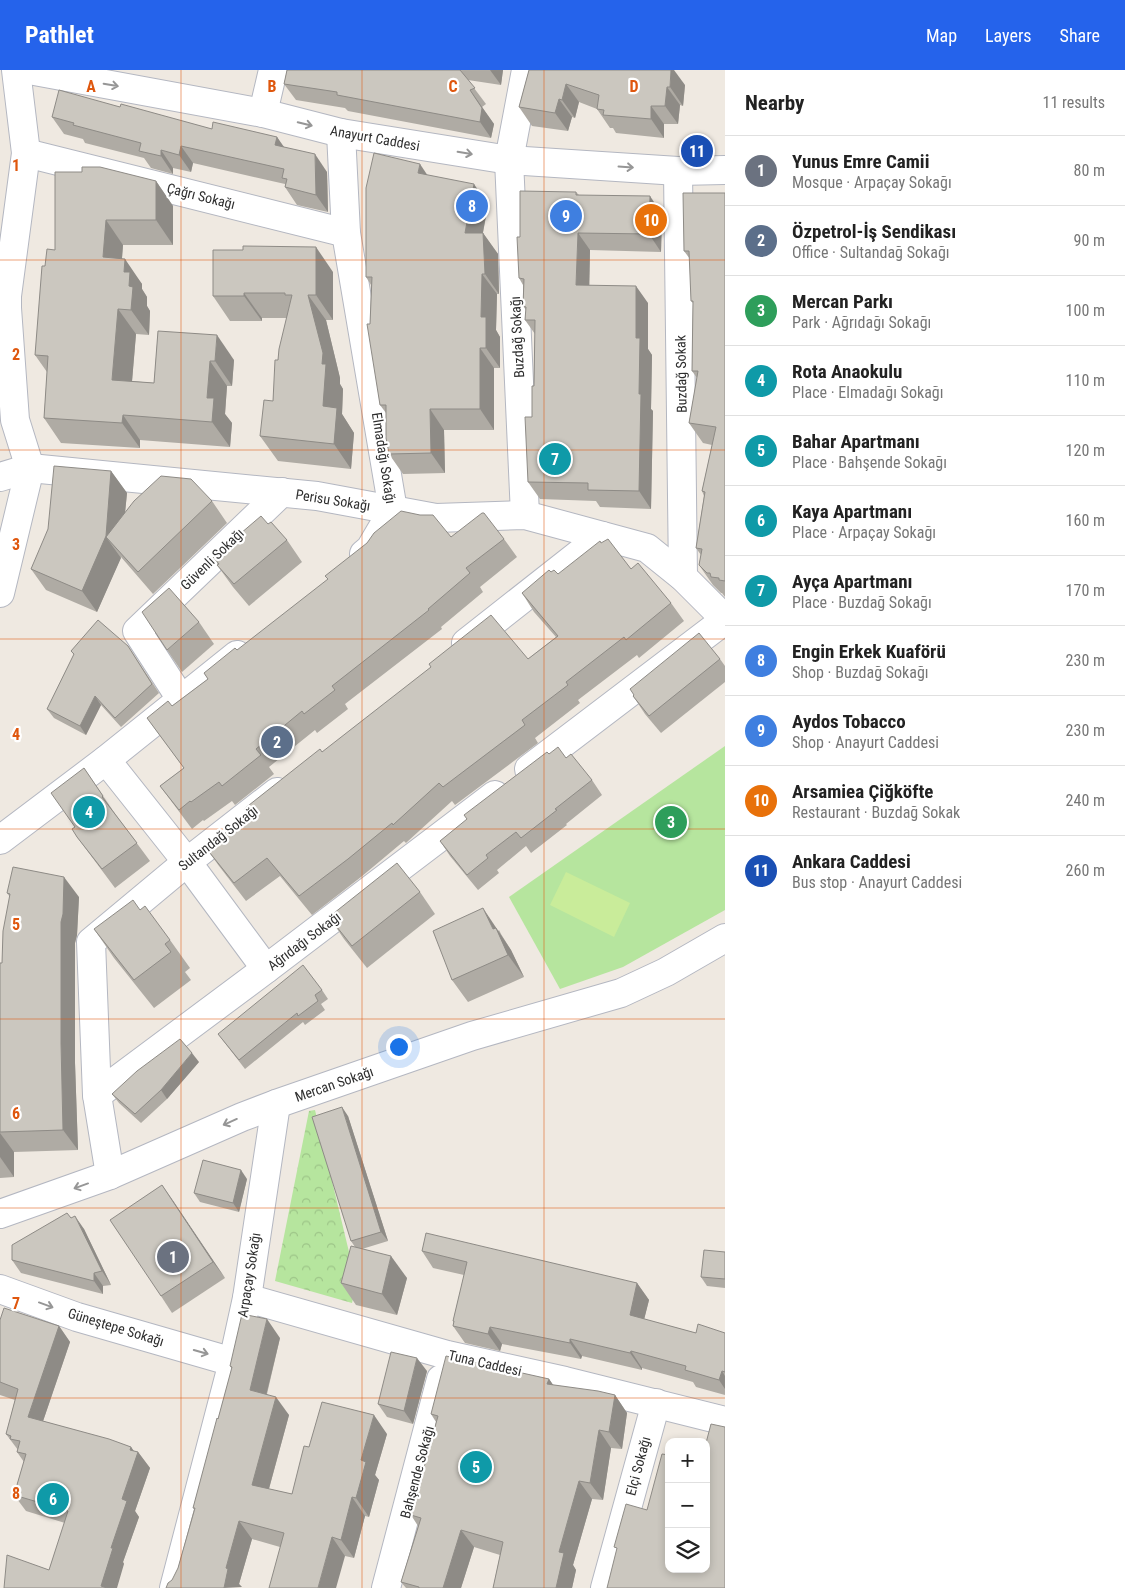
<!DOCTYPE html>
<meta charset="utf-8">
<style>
:root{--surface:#fff;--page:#f2f2f2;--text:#222;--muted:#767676;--line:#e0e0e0;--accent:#2563eb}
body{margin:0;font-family:"Roboto Condensed",sans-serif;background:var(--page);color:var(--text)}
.controls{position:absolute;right:15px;bottom:15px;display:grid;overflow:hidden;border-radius:10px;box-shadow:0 2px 8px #0003}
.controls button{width:45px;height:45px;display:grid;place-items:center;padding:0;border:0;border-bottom:1px solid var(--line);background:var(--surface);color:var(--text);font:25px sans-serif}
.you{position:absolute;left:398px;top:976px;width:18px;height:18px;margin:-12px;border:4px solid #fff;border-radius:50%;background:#1a73e8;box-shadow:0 0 0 8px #1a73e833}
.badge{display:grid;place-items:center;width:32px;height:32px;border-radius:50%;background:var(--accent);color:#fff;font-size:16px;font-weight:700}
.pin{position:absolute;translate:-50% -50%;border:2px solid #fff;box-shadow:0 1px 5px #0006}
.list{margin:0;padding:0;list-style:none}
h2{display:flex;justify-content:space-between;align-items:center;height:65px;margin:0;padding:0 20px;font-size:21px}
h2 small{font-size:16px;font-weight:400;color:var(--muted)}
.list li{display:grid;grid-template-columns:32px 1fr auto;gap:15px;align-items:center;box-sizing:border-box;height:70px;padding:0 20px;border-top:1px solid var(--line)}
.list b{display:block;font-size:19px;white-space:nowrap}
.list p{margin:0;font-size:16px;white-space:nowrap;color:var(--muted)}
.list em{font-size:16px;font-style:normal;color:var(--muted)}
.icon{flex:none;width:28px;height:28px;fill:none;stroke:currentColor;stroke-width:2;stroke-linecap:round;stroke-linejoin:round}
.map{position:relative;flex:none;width:725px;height:1518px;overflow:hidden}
header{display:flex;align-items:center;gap:30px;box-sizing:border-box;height:70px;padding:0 25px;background:var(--accent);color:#fff}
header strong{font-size:24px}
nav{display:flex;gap:28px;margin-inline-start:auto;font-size:18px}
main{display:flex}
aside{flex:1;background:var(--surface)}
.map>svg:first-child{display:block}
</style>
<header>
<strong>Pathlet</strong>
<nav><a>Map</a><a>Layers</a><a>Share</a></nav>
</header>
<main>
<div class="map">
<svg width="725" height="1518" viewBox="0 0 725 1518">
<defs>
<pattern id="forest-crowns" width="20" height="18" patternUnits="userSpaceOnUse" patternTransform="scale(1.25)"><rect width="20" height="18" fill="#b6e59e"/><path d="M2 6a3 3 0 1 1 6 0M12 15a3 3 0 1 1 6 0" fill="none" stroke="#9dc588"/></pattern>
</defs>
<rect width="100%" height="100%" fill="#efe9e1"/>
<!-- forest -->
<path fill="url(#forest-crowns)" d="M315,1040L349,1182L362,1187L352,1233L275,1211L309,1041Z"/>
<!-- park -->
<path fill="#b6e59e" d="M725,676V840L623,897L560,919L509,827Z"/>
<!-- pitch -->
<path fill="#c9ec9a" d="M566,802L630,833L614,867L550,835Z"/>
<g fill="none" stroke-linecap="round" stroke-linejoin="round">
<!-- street casing -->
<g stroke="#b4b7c1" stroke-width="30">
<g id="street">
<path d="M263,43L273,0"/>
<path d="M341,63L346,163L393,440L370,479L364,484"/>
<path d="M26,83L346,163"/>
<path d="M678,101L683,507"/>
<path d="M0,407L30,398L317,426L436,448L525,445L647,478L683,507L725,549"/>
<path d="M525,445L509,90L526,0"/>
<path d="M466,573L602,466"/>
<path d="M181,629L137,561L282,422"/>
<path d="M106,690L187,792L266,899"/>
<path d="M529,699L725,550"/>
<path d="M0,770L106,690L237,585"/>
<path d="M97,1025L266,899L495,725"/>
<path d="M110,1105L97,1025L91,872L187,792L277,722"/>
<path d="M0,1144L110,1105L242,1047L276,1034L472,966L621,923L666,902L725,868"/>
<path d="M0,1219L77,1247L233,1292"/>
<path d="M247,1228L447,1285L565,1311L725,1351"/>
<path d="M174,1518L233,1292L247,1228L276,1034"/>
<path d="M386,1518L441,1309"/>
<path d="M605,1518L656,1333"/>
</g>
</g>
<!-- secondary casing -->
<g stroke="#b4b7c1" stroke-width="30">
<g id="secondary">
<path d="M29,0L263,43L341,63L509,90L678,101L725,100"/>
<path d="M0,523L30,398L15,350L7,238V226L26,83L16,0"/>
</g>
</g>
<!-- street -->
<use href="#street" stroke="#fff" stroke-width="28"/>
<!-- secondary -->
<use href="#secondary" stroke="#fff" stroke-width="28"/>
</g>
<!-- wall -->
<g fill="#afaba4">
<path d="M287,0H503L501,15L468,10L486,34L482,37L494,54L491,68L348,41L345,38L296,30L284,14Z"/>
<path d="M529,0L685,15L683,36L680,35L678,54H664V68L616,63L613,58H610L597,39L579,32L575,48L572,47L568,61L532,56L519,37Z"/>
<path d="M120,37L212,59L277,67L283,77L327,102L328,142L297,135L285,117V114L193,93L191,102L173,98V104L151,98L144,88L85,73L83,69L64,64L52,47Z"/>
<path d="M427,105L488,135L483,163L498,184L499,224H497L496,260L500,267V298H494V360H444L445,403L403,404L389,384L386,343L380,335L370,254L371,215L366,207Z"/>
<path d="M156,111L173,136V175H123L122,189L142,214V219L147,227V236L150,241L149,265L136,264L132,311L154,313L158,261L234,290L232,316H227L225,344L232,353L230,377L140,370V378L61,373L44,348L47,302L35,285L45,196L55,180Z"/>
<path d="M576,122L579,125L662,144L661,182L590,180L589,215L648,233V279L652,285L651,339L653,341L651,439L600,437L596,431L540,429L528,412L534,316L535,264L525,250L526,240L523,236V215L519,208L520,167Z"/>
<path d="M725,123V527L722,523H721L713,515L699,495L701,485L696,478L704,426L702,421L712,375L703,373L689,353L697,308L692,301L693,233L691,231L690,189L684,181Z"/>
<path d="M333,202V250H326L340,308V314L343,319L342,344L354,363L351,399L278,391L260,366L273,331L278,290L287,248H262V251H230L213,226Z"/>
<path d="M111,401L127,423L125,443L212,431L227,453L153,524L121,487L97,542L46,520L31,499Z"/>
<path d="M268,454L287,470L302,492L249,536L233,517L217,495H218L213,487Z"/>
<path d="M451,467L504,469L517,487L480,517L483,522L441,557L442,559L345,634L348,639L317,663L315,660L269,697L274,704L235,735L232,731L204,751L203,750L192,759L160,716L184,698L147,648L172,636L208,609L204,603L237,580Z"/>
<path d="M631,499L671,533L684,551L639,588L637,585L578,630L580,633L535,668L538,673L455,735L452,731L407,772L406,773L404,771L361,807L312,845L280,806L246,831L219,796L206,778L248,745L244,739L322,682L528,589L556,567L534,542L522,523L551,502L558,504Z"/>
<path d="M199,552L214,574L182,602L167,580Z"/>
<path d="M128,576L159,623L121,657L101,635L86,665L54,648L47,639L74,585L71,581Z"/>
<path d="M720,589L725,596V612L661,663L645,644L633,626Z"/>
<path d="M549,684L566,688L592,710L602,725L566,754L567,755L531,783L526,776L497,800L499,803L478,820L450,786L440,771Z"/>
<path d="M84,698L116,745L150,791L115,818L77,767L75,757Z"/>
<path d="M420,822L435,844L367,898L344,869L329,847Z"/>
<path d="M7,823L79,827L77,865L75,873V993L78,1080L14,1082V1107L0,1108V893H2L10,827Z"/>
<path d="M94,859L170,870L190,898L185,902L191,910L154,938L114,888Z"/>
<path d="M499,860L501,864L511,880L524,907L468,932L452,910Z"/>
<path d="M322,920L328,929L321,934L325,940L305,955L303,952L245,999L218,964Z"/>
<path d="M199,992L167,1029L141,1053L119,1033L112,1024Z"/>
<path d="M348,1046L388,1171L362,1179L407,1208L397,1245L356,1235L341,1213L355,1177L351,1171Z"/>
<path d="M247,1109L239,1142L200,1132L194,1123Z"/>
<path d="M162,1115L225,1208L172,1243L161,1226Z"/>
<path d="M71,1148L84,1159L111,1215L103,1216V1224L21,1203L12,1190Z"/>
<path d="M422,1181L637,1213L649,1230L644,1249L696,1263H725V1325L696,1317L693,1312L642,1298V1300L582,1286L581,1289L502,1274L500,1281L465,1273L453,1256L454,1252L453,1251L464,1205L433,1198Z"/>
<path d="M725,1182V1218L707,1216L701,1207Z"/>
<path d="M0,1250L59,1256L70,1272L43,1351L131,1377L134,1381L138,1382L150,1398L135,1441L139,1447L123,1492L124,1494L49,1500L65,1453L26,1441L14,1425L24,1392L17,1382L18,1380L6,1364L15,1330L0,1325Z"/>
<path d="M280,1268L267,1324L289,1345L269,1419L292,1424L309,1377L387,1364L375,1405L379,1410L369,1447L365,1446L354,1488L345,1486L280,1477L252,1469L239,1514L242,1517L178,1498L194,1439L193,1438L232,1299L230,1296Z"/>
<path d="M427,1301L413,1354L387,1347L378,1334Z"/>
<path d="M549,1309L553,1315L615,1325L627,1343L622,1379L611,1378L603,1430L592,1429L573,1495L576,1500L572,1518H493L500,1485L474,1477L461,1518H406L401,1512L418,1456L411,1445L436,1352L431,1344Z"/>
</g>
<!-- shaded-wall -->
<g fill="#8e8b86">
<path d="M490,0H503L501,15Z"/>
<path d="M671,0H674L685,15L683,36L670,17Z"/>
<path d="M566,14L579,32L575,48L562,30Z"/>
<path d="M667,17L680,35L678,54L665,36Z"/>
<path d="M470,20L494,54L491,68L480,52Z"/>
<path d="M559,29L572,47L568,61L555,43Z"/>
<path d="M651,36L664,54V68L651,49Z"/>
<path d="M277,67L289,84L275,75Z"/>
<path d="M181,76L193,93L191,102L179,85Z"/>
<path d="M161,80L173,98V104L161,86Z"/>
<path d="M315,84L327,102L328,142L316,125Z"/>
<path d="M420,94L434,115L418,103Z"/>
<path d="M156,111L173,136V175L156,150Z"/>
<path d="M474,114L488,135L479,183L465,163Z"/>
<path d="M650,126L662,144L661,182L649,164Z"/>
<path d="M106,150L123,175L120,212L103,187Z"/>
<path d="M483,163L498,184L499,224L485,204Z"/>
<path d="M578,163L590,180L589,232L576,215Z"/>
<path d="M316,177L333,202V250L316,225Z"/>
<path d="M125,189L142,214V219L147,227V236L150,241L149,265L131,240L129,216L124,202Z"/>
<path d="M482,204L497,224L496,260L500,267V298L486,278L481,247Z"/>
<path d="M636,216L648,233V279L652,285L651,339L653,341L651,439L639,421V324L636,268Z"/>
<path d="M244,223L262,248V251L244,226Z"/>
<path d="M308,225L326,250L340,308V314L343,319L342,344L354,363L351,399L334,374L323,336L322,294Z"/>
<path d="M118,239L136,264L130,335L112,310Z"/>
<path d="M217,265L234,290L232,316L215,291Z"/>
<path d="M480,278L494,298V360L480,339Z"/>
<path d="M210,291L227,316L225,344L232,353L230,377L212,352L207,328Z"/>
<path d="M430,339L444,360L445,403L431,383Z"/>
<path d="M123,345L140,370V378L122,353Z"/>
<path d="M111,401L127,423L121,483L106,467L121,488L97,542L82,521Z"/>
<path d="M95,626L101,635L86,665L80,656Z"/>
<path d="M64,807L79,827L77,865L75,873V993L78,1080L63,1060L61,973V852Z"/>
<path d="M483,838L511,880L524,907L508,885L493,859Z"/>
<path d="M192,983L199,992L167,1029L161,1020Z"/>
<path d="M342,1037L348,1046L388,1171L381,1162Z"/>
<path d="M0,1063L14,1082V1107L0,1087Z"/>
<path d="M241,1100L247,1109L239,1142L233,1133Z"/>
<path d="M162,1115L174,1132L225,1208L213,1192Z"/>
<path d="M75,1146L84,1159L111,1215L102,1201Z"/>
<path d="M391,1186L407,1208L397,1245L382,1224Z"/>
<path d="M94,1203L103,1216V1224L94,1211Z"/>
<path d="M637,1213L649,1230L641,1262L630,1245Z"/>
<path d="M267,1249L280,1268L263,1338L250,1320Z"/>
<path d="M59,1256L70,1272L39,1363L28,1347Z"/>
<path d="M490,1257L502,1274L500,1281L488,1264Z"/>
<path d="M570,1269L582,1286L581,1289L570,1273Z"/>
<path d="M631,1281L642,1298V1300L630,1283Z"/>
<path d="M417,1288L427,1301L413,1354L404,1341Z"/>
<path d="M722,1301L725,1306V1319L719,1310Z"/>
<path d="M549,1309L561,1326L547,1314Z"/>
<path d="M615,1325L627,1343L622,1379L609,1362Z"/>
<path d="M276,1327L289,1345L265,1433L252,1415Z"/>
<path d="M374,1345L387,1364L375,1405L379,1410L369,1447L356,1428L361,1390Z"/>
<path d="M599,1360L611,1378L603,1430L590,1413Z"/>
<path d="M131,1377L137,1386L138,1382L150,1398L135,1441L139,1447L123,1492L124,1494L117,1518H102L101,1516L122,1429Z"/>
<path d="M579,1411L592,1429L573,1495L576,1500L572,1518H556L559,1482Z"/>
<path d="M352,1427L365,1446L354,1488L341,1470Z"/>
<path d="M239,1451L252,1469L239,1514L242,1517L224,1518L226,1498Z"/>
<path d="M461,1460L474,1477L461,1518H443Z"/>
<path d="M332,1467L345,1486L336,1518H318Z"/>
</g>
<!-- building -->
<g fill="#cbc7bf" stroke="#8e8b86">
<path d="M287,0H460L475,18L470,20L482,38L480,52L337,25V22L284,14Z"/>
<path d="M529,0H671L670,17H667L665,36H651V49L603,45L604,40L597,39L599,25L566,14L562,30L559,29L555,43L519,37Z"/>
<path d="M59,20L120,37L121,34L212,59L213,52L277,67L275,75L315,84L316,125L285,117L287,109L282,108L284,99L181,76L179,85L161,80V86L139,81L141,73L73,55L74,53L52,47Z"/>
<path d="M374,83L420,94L418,103L474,114L465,163H483L485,204H482L481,247H486V278H480V339H430L431,383L389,384L386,368V335H380L367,254H370L372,207H366V118Z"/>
<path d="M82,97H100L156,111V150H106L103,187L125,189L124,202H130L129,216L133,217L131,240L118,239L112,310L154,313L158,261L217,265L215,291H210L207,328H214L212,352L123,345L122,353L44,348L48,286L35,285L42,196H45L47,179L55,180V102H82Z"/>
<path d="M520,121L576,122V125L650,126L649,164L578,163L576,215L636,216V268H640L639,324H641L639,421L588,420V413L528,412L525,347H532V316H534L535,250H525L526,237L523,236L524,209L519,208L517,167H520Z"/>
<path d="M683,123H725V511L719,510V508L711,507L710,503H707L699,495L702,479L696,478L705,422L702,421L716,357L689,353L698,301H692L693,231H691L689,181H684Z"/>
<path d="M243,176L316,177V225H308L323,283L322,294H326L323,336L337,338L334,374L260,366L264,330L273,331L275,290H278L279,279L292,225H285V223H244V226H213V180H243Z"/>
<path d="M54,396L111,401L106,466L82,521L31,499L48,459Z"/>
<path d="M161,406L191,409L212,431L138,502L106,467L134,431Z"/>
<path d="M401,441L420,445H433L451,467L482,443H484L504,469L466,498L470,503L428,539L429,540L332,616L335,620L304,644L302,641L256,679L261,685L222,716L219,712L191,732L190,731L179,740L160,716L184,698L147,648L168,631L172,636L208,609L204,603L235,578L237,580L328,509L325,506L367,473L374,463Z"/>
<path d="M261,446L268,454L271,452L287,470L234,514L217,495L219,494L213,487Z"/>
<path d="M608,469L631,499L638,493L671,533L626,570L624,567L566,612L568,615L522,650L525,655L443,717L439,713L394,754L393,755L392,753L348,789L299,826L267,788L234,813L206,778L249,745L244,739L320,679L322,682L431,597L429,594L491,545L528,589L558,566L522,523L549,500L551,502L554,500L558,504L600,471L601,473Z"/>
<path d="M169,518L199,552L167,580L142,542Z"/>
<path d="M98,550L128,576L152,614L115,648L95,626L80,656L47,639L74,584L71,581Z"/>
<path d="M699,563L720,589L649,646L633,626L634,625L630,619Z"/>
<path d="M558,677L566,688L571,684L592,710L555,739L557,740L521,768L516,762L486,785L488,788L467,805L440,771L467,749L464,745L547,682L549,684Z"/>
<path d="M84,698L103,726L102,727L137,773L102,799L77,767L72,759L75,757L51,723Z"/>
<path d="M397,793L420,822L352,876L329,847Z"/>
<path d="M13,797L64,807L63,844L61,852V973L63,1060L0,1062V893H2L3,861L10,824L7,823Z"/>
<path d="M133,830L140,840L145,836L170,870L165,874L171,882L134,910L94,859Z"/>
<path d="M483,838L493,859L496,858L508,885L452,910L433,861Z"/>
<path d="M303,895L322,920L315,925L318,931L298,946L297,943L239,990L218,964Z"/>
<path d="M180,969L192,983L161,1020L135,1044L112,1024L137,1001Z"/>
<path d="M342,1037L381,1162L351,1171L312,1047Z"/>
<path d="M203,1090L241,1100L233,1133L194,1123Z"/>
<path d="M162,1115L213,1192L161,1226L110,1150Z"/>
<path d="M67,1143L71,1148L75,1146L102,1201L94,1203V1211L12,1190V1175Z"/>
<path d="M426,1163L637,1213L630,1245L696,1263L698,1254L725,1263V1302L722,1301L719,1310L685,1300L686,1296L631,1281L630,1283L570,1269V1273L490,1257L488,1264L453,1256L454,1251H453L467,1192L422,1181Z"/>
<path d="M351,1176L391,1186L382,1224L341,1213Z"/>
<path d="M704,1180L725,1182V1209L701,1207Z"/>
<path d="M4,1238L59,1256L28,1347L109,1369L131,1377L130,1380L138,1382L122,1429L127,1431L111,1478H113L101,1516L107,1518H4L7,1485L49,1500L68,1441L14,1425L26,1384L17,1382L20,1371L10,1369L11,1366L6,1364L18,1319L0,1312V1250Z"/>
<path d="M242,1244L267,1249L250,1320L276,1327L252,1415L292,1424L304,1376L309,1377L322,1332L374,1345L361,1390L366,1392L356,1428L352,1427L341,1470L332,1467L318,1518H269L284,1463L239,1451L226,1498L228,1499L224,1518H166L168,1513L172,1510L178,1498L195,1438H193L217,1348L218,1349L232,1297L230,1296Z"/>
<path d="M391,1282L417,1288L404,1341L378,1334Z"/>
<path d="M446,1286L549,1309L547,1314L598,1321L615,1325L609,1362L599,1360L590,1413L579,1411L559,1482L564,1483L556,1518H493L503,1472L461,1460L443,1518H419V1517L401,1512L421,1448L411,1445L438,1346L431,1344Z"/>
<path d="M711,1354L725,1357V1518H607L617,1478L614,1477L626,1434L647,1440L662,1384L669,1385V1499H706V1373Z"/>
</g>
<!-- one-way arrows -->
<defs><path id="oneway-shaft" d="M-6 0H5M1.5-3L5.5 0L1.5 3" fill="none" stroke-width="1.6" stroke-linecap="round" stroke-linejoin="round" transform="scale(1.25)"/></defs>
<g stroke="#969696">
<use href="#oneway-shaft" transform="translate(111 15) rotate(10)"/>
<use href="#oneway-shaft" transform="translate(305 54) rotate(14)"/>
<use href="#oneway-shaft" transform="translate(465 83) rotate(9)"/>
<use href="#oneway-shaft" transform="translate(626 97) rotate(4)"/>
<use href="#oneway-shaft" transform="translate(230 1052) rotate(156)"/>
<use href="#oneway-shaft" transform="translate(81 1116) rotate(160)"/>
<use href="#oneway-shaft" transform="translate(46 1235) rotate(20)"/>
<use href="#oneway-shaft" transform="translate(201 1282) rotate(16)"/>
</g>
<!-- grid -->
<path fill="none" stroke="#df570e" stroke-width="1" stroke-opacity="0.55" d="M181,0V1518M362,0V1518M544,0V1518M0,190H725M0,380H725M0,569H725M0,759H725M0,949H725M0,1138H725M0,1328H725"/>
<g text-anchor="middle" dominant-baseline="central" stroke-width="4.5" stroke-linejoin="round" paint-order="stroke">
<!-- street labels -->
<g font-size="14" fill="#2e2e2e" stroke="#fff">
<text transform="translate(375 68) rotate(10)">Anayurt Caddesi</text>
<text transform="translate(201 126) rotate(14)">Çağrı Sokağı</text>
<text transform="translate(517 267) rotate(-93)">Buzdağ Sokağı</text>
<text transform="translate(681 304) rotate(-91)">Buzdağ Sokak</text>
<text transform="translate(384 388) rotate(81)">Elmadağı Sokağı</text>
<text transform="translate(333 430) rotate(9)">Perisu Sokağı</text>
<text transform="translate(212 489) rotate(-44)">Güvenli Sokağı</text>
<text transform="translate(218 768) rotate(-38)">Sultandağ Sokağı</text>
<text transform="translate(304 871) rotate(-37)">Ağrıdağı Sokağı</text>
<text transform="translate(334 1014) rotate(-19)">Mercan Sokağı</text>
<text transform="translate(249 1205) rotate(-81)">Arpaçay Sokağı</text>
<text transform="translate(116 1257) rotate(17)">Güneştepe Sokağı</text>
<text transform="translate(485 1293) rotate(13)">Tuna Caddesi</text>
<text transform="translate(638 1396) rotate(-75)">Elçi Sokağı</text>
<text transform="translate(417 1402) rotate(-75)">Bahşende Sokağı</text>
</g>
</g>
<g font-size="16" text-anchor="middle" font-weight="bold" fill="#df570e" stroke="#fff" stroke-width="4.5" stroke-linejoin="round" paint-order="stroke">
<text x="91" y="22">A</text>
<text x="272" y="22">B</text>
<text x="453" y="22">C</text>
<text x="634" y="22">D</text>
<text x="16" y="101">1</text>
<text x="16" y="290">2</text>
<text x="16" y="480">3</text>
<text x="16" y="670">4</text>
<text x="16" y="860">5</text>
<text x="16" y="1049">6</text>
<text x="16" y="1239">7</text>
<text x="16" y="1429">8</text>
</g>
</svg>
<div class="controls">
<button>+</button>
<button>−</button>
<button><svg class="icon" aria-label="layers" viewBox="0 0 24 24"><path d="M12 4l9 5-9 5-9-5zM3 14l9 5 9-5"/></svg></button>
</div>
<div class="you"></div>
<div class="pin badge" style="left:173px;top:1187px;background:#6b7280">1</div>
<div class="pin badge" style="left:277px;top:672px;background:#5c6f8a">2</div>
<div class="pin badge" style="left:671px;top:752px;background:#2e9e5b">3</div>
<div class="pin badge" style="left:89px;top:742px;background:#0f9aa8">4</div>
<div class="pin badge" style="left:476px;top:1397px;background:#0f9aa8">5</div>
<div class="pin badge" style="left:53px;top:1429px;background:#0f9aa8">6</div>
<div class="pin badge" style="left:555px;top:389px;background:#0f9aa8">7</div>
<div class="pin badge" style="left:472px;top:136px;background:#3f7fe0">8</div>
<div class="pin badge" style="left:566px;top:146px;background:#3f7fe0">9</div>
<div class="pin badge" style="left:651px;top:150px;background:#e8710a">10</div>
<div class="pin badge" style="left:697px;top:81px;background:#1a4fb4">11</div>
</div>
<aside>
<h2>Nearby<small>11 results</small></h2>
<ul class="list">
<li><span class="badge" style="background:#6b7280">1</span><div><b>Yunus Emre Camii</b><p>Mosque · Arpaçay Sokağı</p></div><em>80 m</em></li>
<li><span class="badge" style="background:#5c6f8a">2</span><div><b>Özpetrol-İş Sendikası</b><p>Office · Sultandağ Sokağı</p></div><em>90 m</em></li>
<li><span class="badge" style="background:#2e9e5b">3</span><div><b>Mercan Parkı</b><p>Park · Ağrıdağı Sokağı</p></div><em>100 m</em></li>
<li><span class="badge" style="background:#0f9aa8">4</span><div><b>Rota Anaokulu</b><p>Place · Elmadağı Sokağı</p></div><em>110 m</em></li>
<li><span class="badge" style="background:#0f9aa8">5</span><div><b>Bahar Apartmanı</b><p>Place · Bahşende Sokağı</p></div><em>120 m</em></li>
<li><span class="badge" style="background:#0f9aa8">6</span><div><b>Kaya Apartmanı</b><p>Place · Arpaçay Sokağı</p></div><em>160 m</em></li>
<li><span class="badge" style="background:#0f9aa8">7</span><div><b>Ayça Apartmanı</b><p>Place · Buzdağ Sokağı</p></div><em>170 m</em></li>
<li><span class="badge" style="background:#3f7fe0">8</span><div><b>Engin Erkek Kuaförü</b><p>Shop · Buzdağ Sokağı</p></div><em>230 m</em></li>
<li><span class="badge" style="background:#3f7fe0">9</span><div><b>Aydos Tobacco</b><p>Shop · Anayurt Caddesi</p></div><em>230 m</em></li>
<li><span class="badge" style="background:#e8710a">10</span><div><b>Arsamiea Çiğköfte</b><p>Restaurant · Buzdağ Sokak</p></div><em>240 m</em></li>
<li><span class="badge" style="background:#1a4fb4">11</span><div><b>Ankara Caddesi</b><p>Bus stop · Anayurt Caddesi</p></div><em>260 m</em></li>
</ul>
</aside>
</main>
